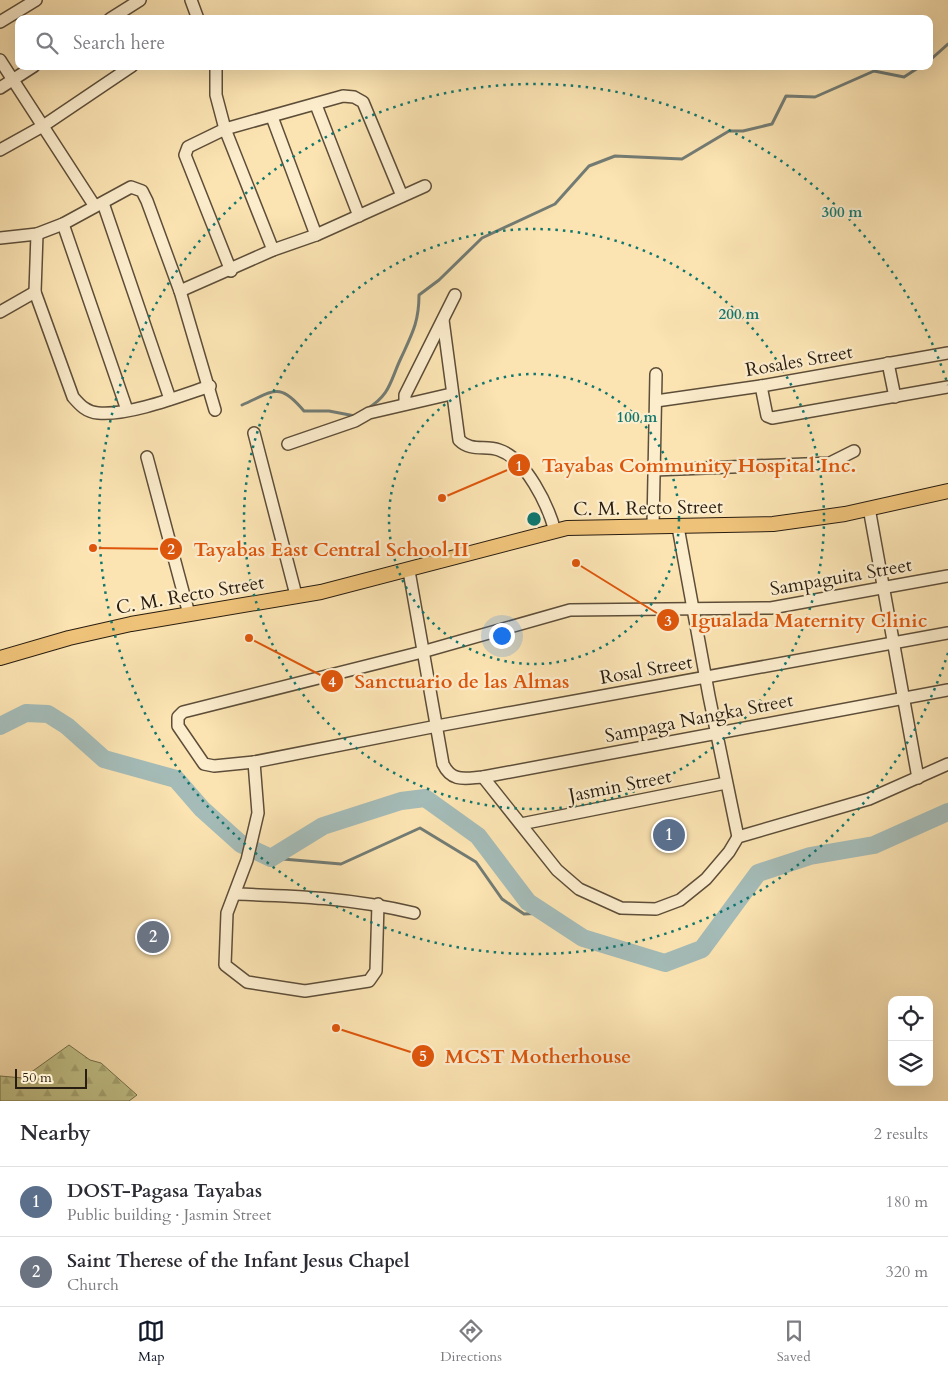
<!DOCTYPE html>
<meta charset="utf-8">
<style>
:root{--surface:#fff;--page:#f7f7f7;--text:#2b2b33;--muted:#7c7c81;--line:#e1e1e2;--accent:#111827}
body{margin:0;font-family:Cardo,serif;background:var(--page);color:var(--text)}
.controls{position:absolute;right:15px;bottom:15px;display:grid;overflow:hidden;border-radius:10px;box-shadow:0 5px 20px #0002}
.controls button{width:45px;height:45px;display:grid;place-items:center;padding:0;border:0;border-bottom:1px solid var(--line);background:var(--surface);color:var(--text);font:25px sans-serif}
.scale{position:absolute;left:15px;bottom:12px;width:72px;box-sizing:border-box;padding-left:5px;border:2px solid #281d11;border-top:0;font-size:14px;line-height:18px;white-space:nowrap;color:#281d11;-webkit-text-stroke:4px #fcedcd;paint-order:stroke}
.you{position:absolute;left:501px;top:635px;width:18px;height:18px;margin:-12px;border:4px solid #fff;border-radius:50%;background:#1a73e8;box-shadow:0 0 0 8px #1a73e833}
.badge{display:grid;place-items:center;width:32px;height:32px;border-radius:50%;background:var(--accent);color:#fff;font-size:16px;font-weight:700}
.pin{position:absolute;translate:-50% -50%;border:2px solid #fff;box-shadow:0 1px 5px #0006}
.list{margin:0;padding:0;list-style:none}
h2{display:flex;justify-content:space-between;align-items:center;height:65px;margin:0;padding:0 20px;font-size:21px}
h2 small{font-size:16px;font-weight:400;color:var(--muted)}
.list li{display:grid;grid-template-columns:32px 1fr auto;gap:15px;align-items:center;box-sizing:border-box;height:70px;padding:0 20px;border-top:1px solid var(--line)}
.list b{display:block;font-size:19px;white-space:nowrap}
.list p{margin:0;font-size:16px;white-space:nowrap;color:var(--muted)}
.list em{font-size:16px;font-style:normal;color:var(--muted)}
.icon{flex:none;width:28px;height:28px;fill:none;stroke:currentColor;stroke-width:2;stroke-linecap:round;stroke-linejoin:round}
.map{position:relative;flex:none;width:948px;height:1101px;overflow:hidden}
.search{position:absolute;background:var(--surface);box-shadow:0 5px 20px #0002;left:15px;right:15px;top:15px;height:55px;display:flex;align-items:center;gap:12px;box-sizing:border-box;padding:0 18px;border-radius:10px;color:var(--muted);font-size:19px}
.sheet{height:205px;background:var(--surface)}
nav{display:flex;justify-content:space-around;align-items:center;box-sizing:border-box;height:70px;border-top:1px solid var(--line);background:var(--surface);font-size:14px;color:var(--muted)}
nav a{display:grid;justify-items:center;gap:2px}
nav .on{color:var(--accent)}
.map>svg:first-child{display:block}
</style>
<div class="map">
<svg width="948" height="1101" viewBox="0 0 948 1101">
<defs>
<pattern id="forest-firs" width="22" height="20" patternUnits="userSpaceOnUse" patternTransform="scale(1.25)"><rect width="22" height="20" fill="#c2c389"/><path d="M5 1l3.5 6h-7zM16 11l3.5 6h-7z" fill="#a7a775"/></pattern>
</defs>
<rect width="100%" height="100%" fill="#fbe3b2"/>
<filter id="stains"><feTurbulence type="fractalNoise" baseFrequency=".004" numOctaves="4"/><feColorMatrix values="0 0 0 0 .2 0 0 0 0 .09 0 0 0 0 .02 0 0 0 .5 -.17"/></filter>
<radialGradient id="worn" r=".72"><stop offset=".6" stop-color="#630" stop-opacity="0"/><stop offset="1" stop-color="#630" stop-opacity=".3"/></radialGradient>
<!-- forest -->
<path fill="url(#forest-firs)" stroke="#75704d" d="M69,1045L90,1060L101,1063L137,1095L129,1101H0V1076L23,1078Z"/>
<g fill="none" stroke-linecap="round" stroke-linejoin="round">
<!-- stream -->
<g stroke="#727c75" stroke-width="3">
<path d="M929,61L948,44"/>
<path d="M242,405C274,391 279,381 304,411H329L355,416"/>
<path d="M367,409C391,394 390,381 401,358C412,334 419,322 419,295L439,280L482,238L555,204L589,166L615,156L682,159L729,131H743L772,124L786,96L815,97L874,71L904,77L921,66"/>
<path d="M271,858L341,864L420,828L476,862L502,899L524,914L545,913"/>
</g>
<!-- river -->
<path stroke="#a4bbb7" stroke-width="18" d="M0,726L26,713L48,714L67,726L104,759L176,779L202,809L241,844L271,858L323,826L401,801L425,798L478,836L528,902L583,938L665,963L702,949L758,873L810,856L874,845L948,812"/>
<!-- minor casing -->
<g stroke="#5d4e39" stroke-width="14">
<g id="minor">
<path d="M191,0L198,19"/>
<path d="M110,19L140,0"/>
<path d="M0,22L36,0"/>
<path d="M0,60L94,205"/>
<path d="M216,66V95L225,129L273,250"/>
<path d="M0,88L34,66"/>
<path d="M316,105L359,216"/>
<path d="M272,117L316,235"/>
<path d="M0,150L43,126L132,66"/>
<path d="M103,203L170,399"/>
<path d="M63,224L127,410"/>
<path d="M37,234L35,292L73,397C80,405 86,412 98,413C129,416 180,396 210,386"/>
<path d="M0,238L37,234L63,224L131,187L142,191L147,201L180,291L215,410"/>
<path d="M231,271L185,155L188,147L225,129L343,96L354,97L363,102L402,196"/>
<path d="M180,291L273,250L316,235L425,186"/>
<path d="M0,312L35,292"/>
<path d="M443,320L459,440C471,452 485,445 499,450C526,459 548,505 555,531"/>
<path d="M888,363L895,397"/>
<path d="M761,386L767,416L772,418L948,387"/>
<path d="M656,401L761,386L948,353"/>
<path d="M405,404V395L455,295"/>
<path d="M254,433L296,595"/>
<path d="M288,444L355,421L369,413L451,394"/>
<path d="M147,457L189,614"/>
<path d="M654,470L830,463L854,451"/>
<path d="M869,508L918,778"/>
<path d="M653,526L656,374"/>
<path d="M678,527L709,696L738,837"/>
<path d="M409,571L443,764C452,783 466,778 483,777L948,690"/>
<path d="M948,576L771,608L570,610L422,652L183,712L178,717V726L204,764L214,766L254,762L437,726L948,633"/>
<path d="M254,762L258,813L247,860L227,913L225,965L247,982L305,991L369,981L376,971L378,904"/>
<path d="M483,777L557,870L579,889L621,908L656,909L680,900L706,879L729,852L738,837L869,799L948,764"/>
<path d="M521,824L726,783"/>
<path d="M235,894C299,896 351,898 414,913"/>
</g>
</g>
<!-- major casing -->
<g stroke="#281d11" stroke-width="16">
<path id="major" d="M0,658L69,638L131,624L321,592L567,528L773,524L845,514L948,491"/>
</g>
<!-- minor -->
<use href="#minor" stroke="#fcedcd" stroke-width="11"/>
<!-- major -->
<use href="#major" stroke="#eec279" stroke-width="14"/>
</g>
<!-- distance rings -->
<g fill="none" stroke="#0f766e" stroke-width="2.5" stroke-dasharray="2.5 5">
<circle cx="534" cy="519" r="145"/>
<circle cx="534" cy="519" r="290"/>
<path d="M948 653A435 435 0 1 1 948 385"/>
</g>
<g text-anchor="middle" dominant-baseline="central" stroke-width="4.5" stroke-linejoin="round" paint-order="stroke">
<!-- street labels -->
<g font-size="19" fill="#281d11" stroke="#fcedcd">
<text transform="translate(799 361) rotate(-10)">Rosales Street</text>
<text transform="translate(648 508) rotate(-1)">C. M. Recto Street</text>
<text transform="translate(841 577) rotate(-10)">Sampaguita Street</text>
<text transform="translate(190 595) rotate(-10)">C. M. Recto Street</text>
<text transform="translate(646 670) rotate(-10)">Rosal Street</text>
<text transform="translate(699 718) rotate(-11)">Sampaga Nangka Street</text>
<text transform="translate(620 786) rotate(-11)">Jasmin Street</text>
</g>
</g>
<circle cx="534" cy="519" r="8" fill="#0f766e" stroke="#fcedcd" stroke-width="2.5"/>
<g font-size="15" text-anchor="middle" font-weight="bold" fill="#0f766e" stroke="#fcedcd" stroke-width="4.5" stroke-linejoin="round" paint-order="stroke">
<text x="842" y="217">300 m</text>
<text x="739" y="319">200 m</text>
<text x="637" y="422">100 m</text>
</g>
<!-- callouts -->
<path fill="none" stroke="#de560c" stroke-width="2" d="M442 498L519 465M93 548L171 549M576 563L668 620M249 638L332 681M336 1028L423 1056"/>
<g fill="#de560c" stroke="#fcedcd" stroke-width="2">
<circle cx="442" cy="498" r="5"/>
<circle cx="93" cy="548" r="5"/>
<circle cx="576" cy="563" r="5"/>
<circle cx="249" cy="638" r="5"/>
<circle cx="336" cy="1028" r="5"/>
<circle cx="519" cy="465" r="12"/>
<circle cx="171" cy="549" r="12"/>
<circle cx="668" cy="620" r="12"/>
<circle cx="332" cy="681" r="12"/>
<circle cx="423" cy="1056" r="12"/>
</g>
<g font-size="15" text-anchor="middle" font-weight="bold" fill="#fff">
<text x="519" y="471">1</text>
<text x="171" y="554">2</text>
<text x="668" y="626">3</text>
<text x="332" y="687">4</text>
<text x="423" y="1061">5</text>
</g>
<g font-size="20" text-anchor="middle" font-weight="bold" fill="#de560c" stroke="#fcedcd" stroke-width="4.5" stroke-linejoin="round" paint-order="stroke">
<text x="699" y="472">Tayabas Community Hospital Inc.</text>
<text x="331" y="556">Tayabas East Central School II</text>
<text x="809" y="627">Igualada Maternity Clinic</text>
<text x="462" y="688">Sanctuario de las Almas</text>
<text x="538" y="1063">MCST Motherhouse</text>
</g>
<rect width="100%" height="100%" filter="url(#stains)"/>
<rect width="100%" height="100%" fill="url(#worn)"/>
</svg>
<div class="controls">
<button><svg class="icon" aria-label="locate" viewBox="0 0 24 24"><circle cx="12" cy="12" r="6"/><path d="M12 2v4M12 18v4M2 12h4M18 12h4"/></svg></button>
<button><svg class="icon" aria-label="layers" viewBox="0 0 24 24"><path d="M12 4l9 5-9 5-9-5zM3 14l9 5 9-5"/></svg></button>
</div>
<div class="scale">50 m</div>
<div class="you"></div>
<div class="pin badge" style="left:669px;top:835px;background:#5c6f8a">1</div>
<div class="pin badge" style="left:153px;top:937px;background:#6b7280">2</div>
<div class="search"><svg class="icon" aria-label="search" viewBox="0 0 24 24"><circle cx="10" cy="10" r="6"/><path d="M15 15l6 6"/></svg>Search here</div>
</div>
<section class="sheet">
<h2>Nearby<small>2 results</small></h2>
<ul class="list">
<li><span class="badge" style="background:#5c6f8a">1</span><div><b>DOST-Pagasa Tayabas</b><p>Public building · Jasmin Street</p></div><em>180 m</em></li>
<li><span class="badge" style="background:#6b7280">2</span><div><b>Saint Therese of the Infant Jesus Chapel</b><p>Church</p></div><em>320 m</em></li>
</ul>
</section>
<nav>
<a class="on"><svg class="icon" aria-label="map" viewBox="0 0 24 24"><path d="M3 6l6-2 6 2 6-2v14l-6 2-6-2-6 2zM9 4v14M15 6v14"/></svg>Map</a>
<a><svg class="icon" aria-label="directions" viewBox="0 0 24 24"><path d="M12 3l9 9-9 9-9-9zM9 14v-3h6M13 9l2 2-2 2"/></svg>Directions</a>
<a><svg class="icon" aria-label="saved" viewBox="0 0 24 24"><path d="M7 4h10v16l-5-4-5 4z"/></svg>Saved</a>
</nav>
